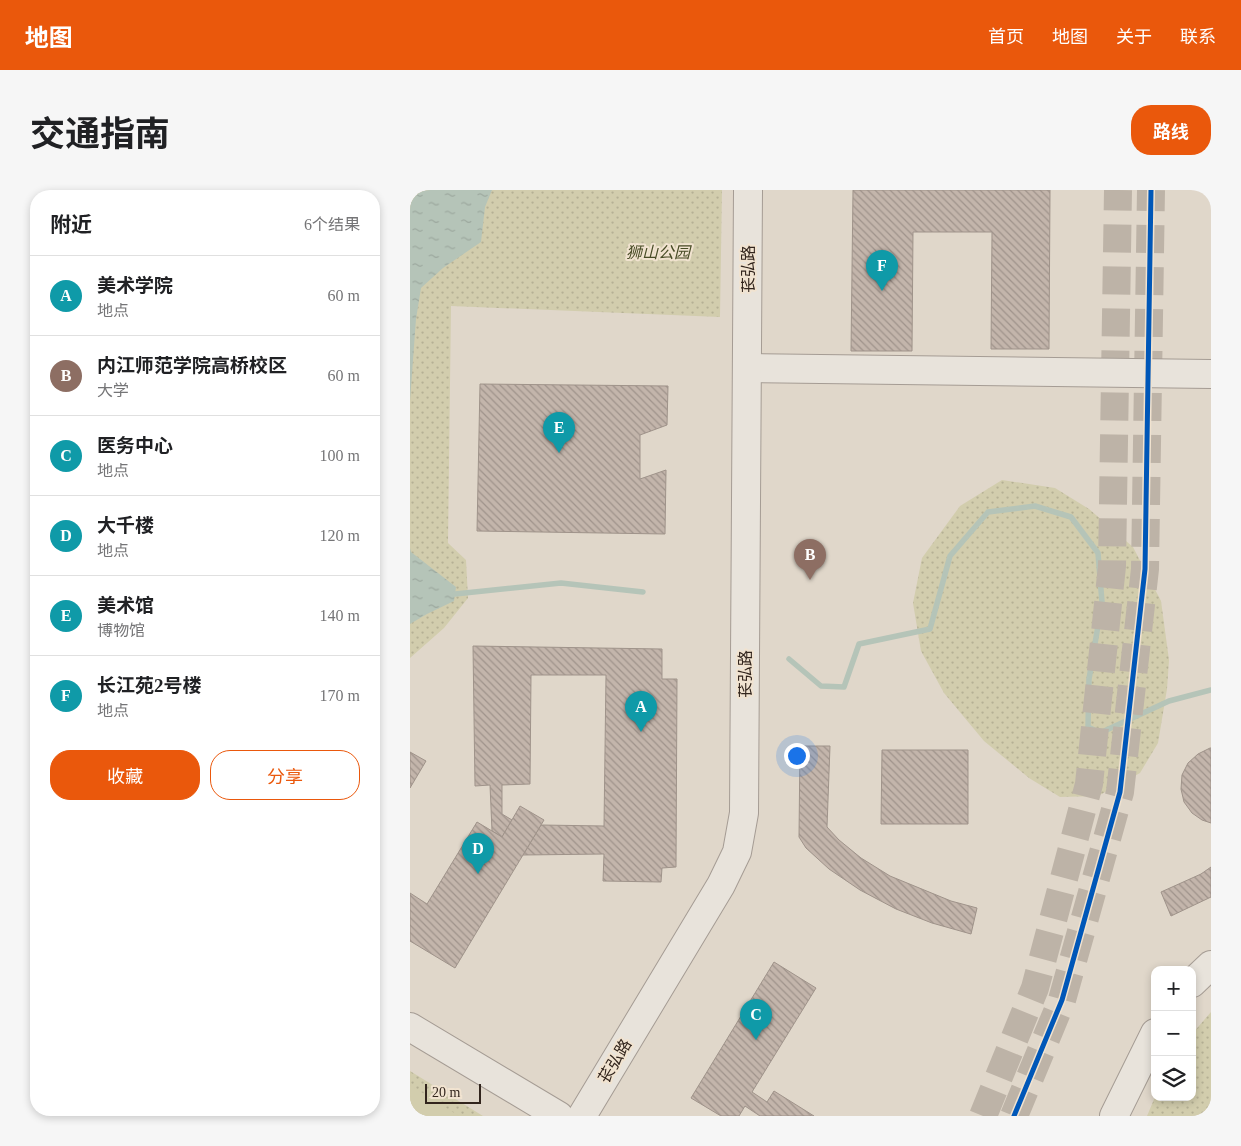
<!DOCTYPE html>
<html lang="zh">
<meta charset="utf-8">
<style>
:root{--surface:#fff;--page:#f6f6f6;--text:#202124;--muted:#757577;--line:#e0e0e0;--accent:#ea580c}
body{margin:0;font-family:"Times New Roman","Noto Sans SC",serif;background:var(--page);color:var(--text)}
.controls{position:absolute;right:15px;bottom:15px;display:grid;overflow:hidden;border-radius:10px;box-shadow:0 2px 8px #0003}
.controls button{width:45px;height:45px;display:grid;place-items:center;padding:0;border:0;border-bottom:1px solid var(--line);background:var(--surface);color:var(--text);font:25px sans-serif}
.scale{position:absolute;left:15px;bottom:12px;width:56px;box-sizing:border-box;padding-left:5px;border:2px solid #32251d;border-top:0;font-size:14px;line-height:18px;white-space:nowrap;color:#32251d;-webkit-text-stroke:4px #f1e3d0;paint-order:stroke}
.you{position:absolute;left:386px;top:565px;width:18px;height:18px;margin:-12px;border:4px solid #fff;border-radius:50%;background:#1a73e8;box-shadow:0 0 0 8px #1a73e833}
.badge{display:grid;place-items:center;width:32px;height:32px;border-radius:50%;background:var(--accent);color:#fff;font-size:16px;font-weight:700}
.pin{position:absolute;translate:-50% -41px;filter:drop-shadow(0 1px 2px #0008)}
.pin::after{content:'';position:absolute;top:26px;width:18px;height:15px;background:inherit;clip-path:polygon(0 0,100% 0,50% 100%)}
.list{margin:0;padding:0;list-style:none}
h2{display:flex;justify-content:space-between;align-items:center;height:65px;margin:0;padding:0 20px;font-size:21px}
h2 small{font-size:16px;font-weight:400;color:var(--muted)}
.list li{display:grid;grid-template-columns:32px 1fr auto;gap:15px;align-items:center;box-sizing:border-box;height:80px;padding:0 20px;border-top:1px solid var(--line)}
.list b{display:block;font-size:19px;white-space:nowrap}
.list p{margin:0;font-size:16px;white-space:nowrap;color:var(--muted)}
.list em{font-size:16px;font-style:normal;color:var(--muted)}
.actions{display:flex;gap:10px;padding:15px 20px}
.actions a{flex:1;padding:11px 0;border:1px solid var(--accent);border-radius:20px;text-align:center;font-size:18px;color:var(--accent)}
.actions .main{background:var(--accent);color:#fff}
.icon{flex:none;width:28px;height:28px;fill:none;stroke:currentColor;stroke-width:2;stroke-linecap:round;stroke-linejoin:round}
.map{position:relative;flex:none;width:801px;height:926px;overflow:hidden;border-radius:20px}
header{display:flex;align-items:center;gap:30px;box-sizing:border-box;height:70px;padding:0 25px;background:var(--accent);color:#fff}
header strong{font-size:24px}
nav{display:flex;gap:28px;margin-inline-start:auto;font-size:18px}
.intro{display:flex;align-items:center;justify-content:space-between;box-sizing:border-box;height:120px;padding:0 30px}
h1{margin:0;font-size:35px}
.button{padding:12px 22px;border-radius:20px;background:var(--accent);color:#fff;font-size:18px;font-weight:700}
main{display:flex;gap:30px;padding:0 30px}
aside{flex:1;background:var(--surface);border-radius:20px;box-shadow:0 2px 8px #0003}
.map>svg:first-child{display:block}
</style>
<header>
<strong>地图</strong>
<nav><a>首页</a><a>地图</a><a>关于</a><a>联系</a></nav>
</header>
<div class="intro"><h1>交通指南</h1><a class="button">路线</a></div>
<main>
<aside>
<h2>附近<small>6个结果</small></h2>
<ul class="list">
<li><span class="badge" style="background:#0f9aa8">A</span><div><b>美术学院</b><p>地点</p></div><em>60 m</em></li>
<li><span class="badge" style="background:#8d6e63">B</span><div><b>内江师范学院高桥校区</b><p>大学</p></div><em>60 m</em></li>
<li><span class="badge" style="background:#0f9aa8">C</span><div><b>医务中心</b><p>地点</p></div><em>100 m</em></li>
<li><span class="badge" style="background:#0f9aa8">D</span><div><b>大千楼</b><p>地点</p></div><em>120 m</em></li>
<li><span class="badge" style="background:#0f9aa8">E</span><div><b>美术馆</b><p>博物馆</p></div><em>140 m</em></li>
<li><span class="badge" style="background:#0f9aa8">F</span><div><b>长江苑2号楼</b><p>地点</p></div><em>170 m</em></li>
</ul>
<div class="actions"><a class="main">收藏</a><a>分享</a></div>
</aside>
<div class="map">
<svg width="801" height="926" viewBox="0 0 801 926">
<defs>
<pattern id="grass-dots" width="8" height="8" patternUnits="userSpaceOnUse" patternTransform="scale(1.25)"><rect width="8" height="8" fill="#d2cdad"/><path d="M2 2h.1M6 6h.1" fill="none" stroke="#b5b094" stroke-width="1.8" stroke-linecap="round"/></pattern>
<pattern id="water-ripples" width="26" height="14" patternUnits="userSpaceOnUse" patternTransform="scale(1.25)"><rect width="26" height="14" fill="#b5c4b8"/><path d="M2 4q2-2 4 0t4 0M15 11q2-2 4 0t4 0" fill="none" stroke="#9ca89e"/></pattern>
<pattern id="building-back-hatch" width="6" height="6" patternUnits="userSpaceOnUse" patternTransform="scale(1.25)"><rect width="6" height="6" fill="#c3b5ab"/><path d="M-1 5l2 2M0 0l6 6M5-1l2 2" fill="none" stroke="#9f938b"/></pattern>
</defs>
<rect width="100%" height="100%" fill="#e0d7ca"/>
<!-- grass -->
<g fill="url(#grass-dots)">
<path d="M0,0H312L310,127L41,116L38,353L56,370L58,408L34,438L0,468Z"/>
<path d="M592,290L645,298L679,319L723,357L751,411L759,470L757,499L748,553L730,583L688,606L650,607L619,588L574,551L534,503L511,461L503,413L512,368L550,316Z"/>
<path d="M801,822V926H737L745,907H782V844Z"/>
<path d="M0,881L73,926H0Z"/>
</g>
<!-- garden -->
<path fill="#d2cdad" d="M0,895L49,926H0Z"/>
<!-- water -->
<g fill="url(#water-ripples)">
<path d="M0,0H82L75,17L71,52L33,78L11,98L6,129L0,211Z"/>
<path d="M0,358L1,362L46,397L44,411L17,424L0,434Z"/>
</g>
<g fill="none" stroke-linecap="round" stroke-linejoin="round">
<!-- stream -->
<g stroke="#b5c4b8" stroke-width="5.5">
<path d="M45,404L151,393L233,402"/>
<path d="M379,469L411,496L434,497L449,454L520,439L540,366L578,322L625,316L661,327L688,363L692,412L679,489L678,537L690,543L759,511L801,500"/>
</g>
</g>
<!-- building -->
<g fill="url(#building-back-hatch)" stroke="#9f938a">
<path d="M443,0H640L639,159H581L582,42H503L502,161H441Z"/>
<path d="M70,194L258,196L257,235L230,245V289L256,280L255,344L67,341Z"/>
<path d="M63,456L252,459V489H267L266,677L252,678L251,692L193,691L194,664L113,665L131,635L194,636L196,485H121L120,594L92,595V624L102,630L92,647L82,641L80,595L65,596Z"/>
<path d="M390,556H420L417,637L429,650L451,668L480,686L541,711L567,718L561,744L522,733L486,719L450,700L419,679L396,658L389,647Z"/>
<path d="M800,558H801V633L792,630L782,623L774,612L771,599L772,585L778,573L788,564Z"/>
<path d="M472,560H558V634H471Z"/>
<path d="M0,562L16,571L0,598Z"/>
<path d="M110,616L134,630L45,778L0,751V703L17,714L67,632L92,647Z"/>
<path d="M801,677V707L761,726L751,702L791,684Z"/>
<path d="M364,772L406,798L342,902L357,912L364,901L404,926H350L335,916L329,926H311L281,908Z"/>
</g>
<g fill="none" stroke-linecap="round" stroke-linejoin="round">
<!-- minor-tunnel -->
<g stroke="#bdb3a7" stroke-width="28" stroke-dasharray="28 14" stroke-linecap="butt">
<path d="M573,926L625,798L679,594L702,376L708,0"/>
<path d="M604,926L652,810L710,602L735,379L741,0"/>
</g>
<!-- minor casing -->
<g stroke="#a59c94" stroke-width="30">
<g id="minor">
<path d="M337,178L801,184"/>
<path d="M782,793L801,775"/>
<path d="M0,837L149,926"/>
<path d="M172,926L311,695L327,662L334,623L338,0"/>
<path d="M704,926L745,843"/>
</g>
</g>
<!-- minor -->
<use href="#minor" stroke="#e8e3db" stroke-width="28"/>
<!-- cycleway casing -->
<g stroke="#f1e3d0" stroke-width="8">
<path id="cycleway" d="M604,926L652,810L710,602L735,379L741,0"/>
</g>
<!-- cycleway -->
<use href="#cycleway" stroke="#0057b8" stroke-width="5"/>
</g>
<g text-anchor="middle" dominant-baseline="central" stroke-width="4" stroke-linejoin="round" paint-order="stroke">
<!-- park labels -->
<g font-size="16" font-style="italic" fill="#484c26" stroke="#f1e3d0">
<text x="248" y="62">狮山公园</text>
</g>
<!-- street labels -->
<g font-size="16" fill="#32251d" stroke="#f1e3d0">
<text transform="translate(338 79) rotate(-90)">苌弘路</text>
<text transform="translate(335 484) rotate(-90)">苌弘路</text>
<text transform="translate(205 871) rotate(-59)">苌弘路</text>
</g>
</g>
</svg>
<div class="controls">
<button>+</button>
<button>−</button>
<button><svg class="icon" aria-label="layers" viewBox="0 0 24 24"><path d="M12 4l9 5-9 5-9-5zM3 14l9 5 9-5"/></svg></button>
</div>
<div class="scale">20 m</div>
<div class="you"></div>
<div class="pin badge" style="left:231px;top:542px;background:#0f9aa8">A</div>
<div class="pin badge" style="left:400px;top:390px;background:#8d6e63">B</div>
<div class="pin badge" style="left:346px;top:850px;background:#0f9aa8">C</div>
<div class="pin badge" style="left:68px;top:684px;background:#0f9aa8">D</div>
<div class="pin badge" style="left:149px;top:263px;background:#0f9aa8">E</div>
<div class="pin badge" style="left:472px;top:101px;background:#0f9aa8">F</div>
</div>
</main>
